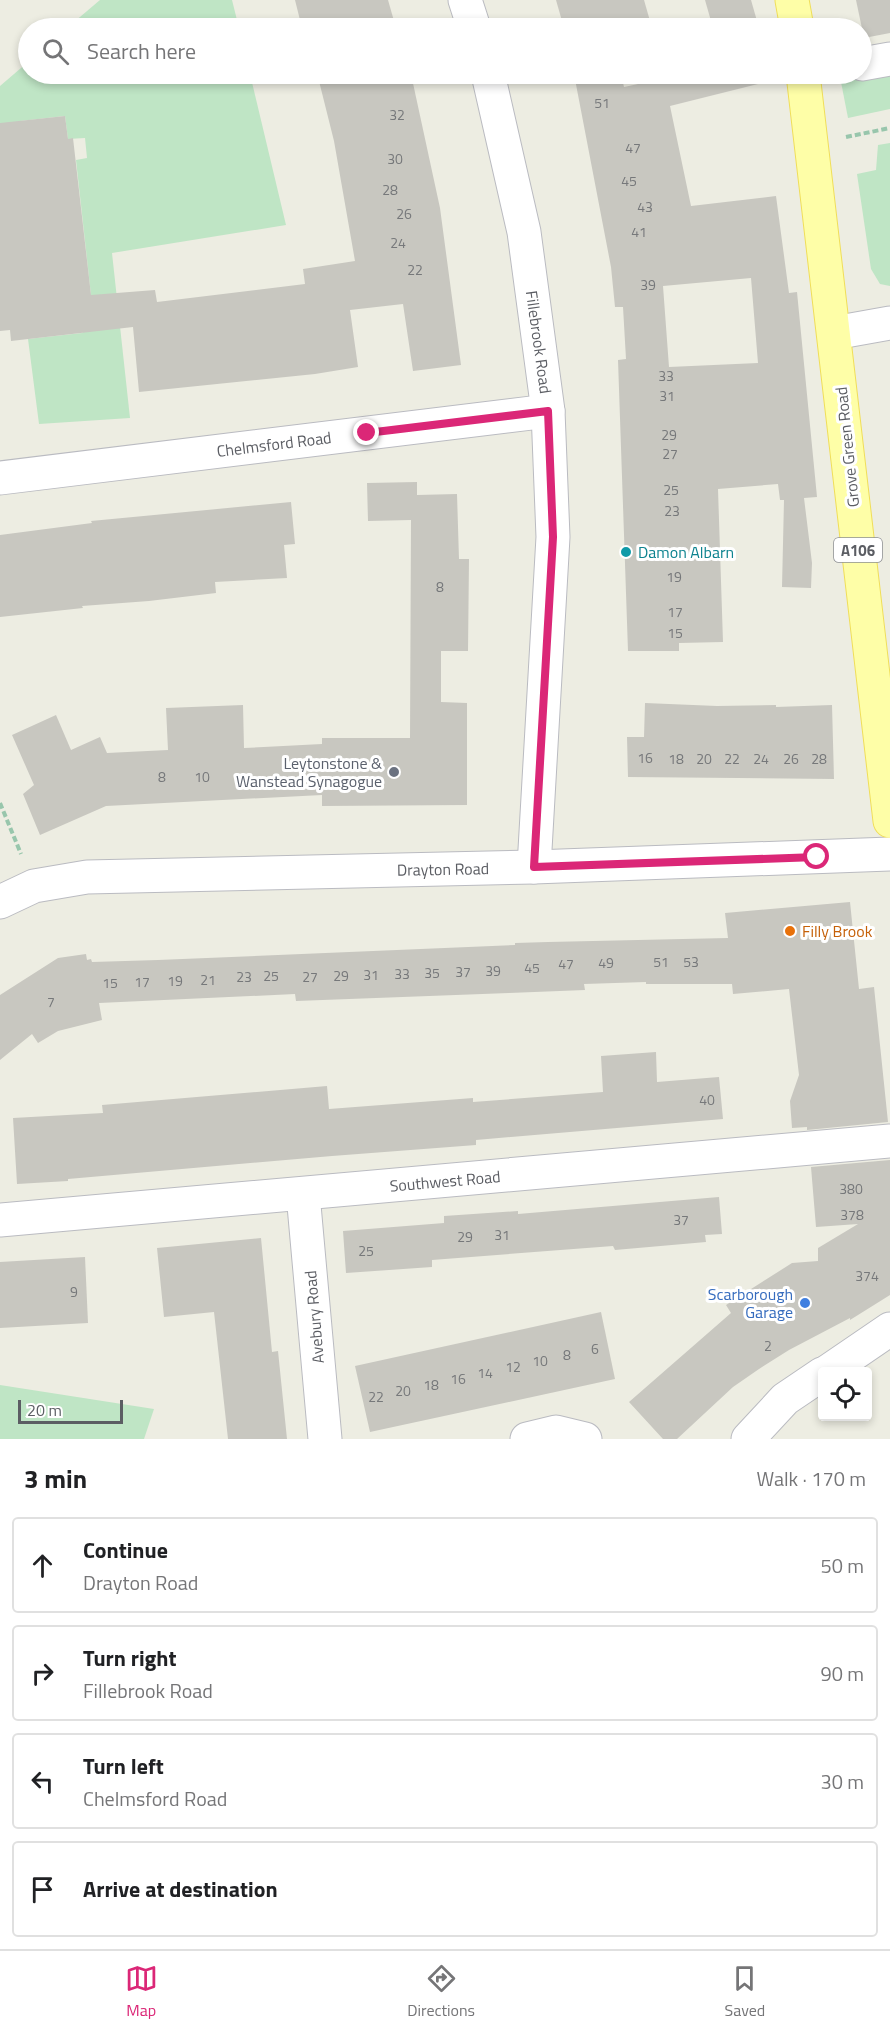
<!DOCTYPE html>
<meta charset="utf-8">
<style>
:root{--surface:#fff;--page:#f2f2f2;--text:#202124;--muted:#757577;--line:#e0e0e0;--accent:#db2777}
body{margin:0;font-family:"Titillium Web",sans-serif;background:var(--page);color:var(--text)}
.controls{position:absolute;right:18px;bottom:18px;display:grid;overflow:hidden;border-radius:6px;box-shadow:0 3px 9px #0003}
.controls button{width:54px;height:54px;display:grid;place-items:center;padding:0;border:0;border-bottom:2px solid var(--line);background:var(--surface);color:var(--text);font:30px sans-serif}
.scale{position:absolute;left:18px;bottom:15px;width:105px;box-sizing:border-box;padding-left:6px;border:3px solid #5b5d63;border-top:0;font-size:16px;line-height:21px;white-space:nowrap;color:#5b5d63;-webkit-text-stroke:4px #fff;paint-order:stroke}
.stop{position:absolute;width:18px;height:18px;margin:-14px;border:4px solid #db2777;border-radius:50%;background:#fff}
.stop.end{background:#db2777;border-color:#fff;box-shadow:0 2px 6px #0008}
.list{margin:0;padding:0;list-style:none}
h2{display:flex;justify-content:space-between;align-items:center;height:78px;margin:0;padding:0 24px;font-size:26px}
h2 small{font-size:20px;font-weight:400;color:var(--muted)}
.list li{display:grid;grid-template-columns:39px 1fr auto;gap:18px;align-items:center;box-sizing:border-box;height:96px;margin:0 12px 12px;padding:0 12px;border:2px solid var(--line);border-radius:6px}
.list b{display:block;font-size:22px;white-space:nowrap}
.list p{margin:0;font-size:20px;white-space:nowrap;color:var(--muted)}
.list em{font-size:20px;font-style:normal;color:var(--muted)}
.icon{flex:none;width:33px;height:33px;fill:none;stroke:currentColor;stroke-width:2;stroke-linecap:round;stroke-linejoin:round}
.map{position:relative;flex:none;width:890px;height:1439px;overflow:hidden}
.search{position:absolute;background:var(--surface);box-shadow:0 3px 9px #0003;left:18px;right:18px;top:18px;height:66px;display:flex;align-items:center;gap:15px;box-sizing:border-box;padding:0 21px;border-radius:33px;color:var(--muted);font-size:22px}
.sheet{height:510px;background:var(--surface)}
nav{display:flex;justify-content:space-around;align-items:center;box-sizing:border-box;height:84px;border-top:2px solid var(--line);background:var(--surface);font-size:16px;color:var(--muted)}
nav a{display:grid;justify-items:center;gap:3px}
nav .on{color:var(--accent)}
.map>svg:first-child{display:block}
</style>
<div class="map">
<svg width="890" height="1439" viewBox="0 0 890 1439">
<rect width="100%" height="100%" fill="#edede2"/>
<!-- green -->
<g fill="#bfe5c5">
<path d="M100,0H232L239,28H67Z"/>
<path d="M28,62V74H250L286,225L112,253L130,418L39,424L28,339L82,333L94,322L76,160L87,158L85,138L68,139L65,116L20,121L0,205V86Z"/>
<path d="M890,71V109L848,118L841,82Z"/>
<path d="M890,143V286L880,284L871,269L857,174L876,170L878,145Z"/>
<path d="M0,1385L154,1409L144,1439H0Z"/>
</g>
<!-- building -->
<g fill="#c8c7c0" fill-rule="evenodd">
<path d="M295,0H388L396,28H302Z"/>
<path d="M556,0H644L652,28H564Z"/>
<path d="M705,0H751L759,28H713Z"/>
<path d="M856,0H890V33L864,38Z"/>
<path d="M315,74H411L440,208L461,365L413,371L403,304L350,310L358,367L315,374L139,392L133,327L11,341L10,330L0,331V123L65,116L68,139L73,138L91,295L155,290L157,302L305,284L303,269L355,261L334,141L319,81L317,82Z"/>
<path d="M574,74H621L624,87L685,74H756L758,84L670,106L691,206L776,196L789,293L797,292L817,497L804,498L812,563L811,588L782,587L784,500H780L778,484L718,489L723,642L679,643V651H628L618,360L626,359L623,307H615L611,267ZM751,278L758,363L669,367L663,286Z"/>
<path d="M417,482V495L457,494L459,559H469L468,651H441V702L467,703V805L322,806V795L106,806L40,835L23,794L34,785L12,735L56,715L71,750L100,737L107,753L168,750L166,708L243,705L244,748L322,744V738H410L411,520L368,521L367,483Z"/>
<path d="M291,502L295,544L284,545L287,578L215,582L216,593L149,601L82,606L83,608L0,617V535L92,523L91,521Z"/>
<path d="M645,703L717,706L776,705V707L832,705L834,779L628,777L627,737H644Z"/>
<path d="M850,902L859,989L874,987L888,1122L807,1130V1127L792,1128L790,1101L799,1075L789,989L733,994L732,984H646V982L584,984L585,990L509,993L296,1001L295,994L99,1003L102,1020L58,1031L38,1043L32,1034L0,1060V995L58,958L86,954L87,960L91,959L92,962L158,960L515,945V943L548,942L728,938L725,913Z"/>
<path d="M656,1052L657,1082L719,1077L723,1119L476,1140V1145L332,1156L68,1179V1181L17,1184L13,1118L103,1113L102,1105L327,1086L329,1109L473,1098V1102L603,1092L601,1056Z"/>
<path d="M890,1160V1295L850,1320V1318L789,1350L759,1369L733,1387L677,1439H663L629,1402L731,1313L726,1305L792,1263L818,1261V1248L858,1224L816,1227L811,1167Z"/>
<path d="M719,1197L722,1234L705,1235L706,1242L615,1250L613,1246L432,1260V1267L346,1273L343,1231L444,1223V1216L518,1211V1214Z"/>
<path d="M261,1238L272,1352L278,1351L287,1439H228L214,1312L164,1317L157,1248Z"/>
<path d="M85,1257L88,1323L0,1328V1262Z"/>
<path d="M601,1312L615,1379L370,1432L355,1366Z"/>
</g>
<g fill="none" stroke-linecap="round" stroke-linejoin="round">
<!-- minor casing -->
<g stroke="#babbc1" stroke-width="35">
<g id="minor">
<path d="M465,0L474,28"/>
<path d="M862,64L890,59"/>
<path d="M488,74L524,232L548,411L553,537L534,867"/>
<path d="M834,333L890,323"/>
<path d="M0,478L548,411"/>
<path d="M0,902L34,886L87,877L534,867L890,854"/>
<path d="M303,1194L325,1439"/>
<path d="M0,1220L890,1141"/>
<path d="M827,1372L890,1329"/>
<path d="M527,1439L556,1432L585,1439"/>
<path d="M748,1439L785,1399L822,1374"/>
</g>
</g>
<!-- major casing -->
<g stroke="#f0de59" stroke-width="35">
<g id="major">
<path d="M792,0L797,28"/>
<path d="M803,74L890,821"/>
</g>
</g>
<!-- path -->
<g stroke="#98c6ac" stroke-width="4" stroke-dasharray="6 3" stroke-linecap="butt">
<path d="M846,137L890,128"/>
<path d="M0,803L21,854"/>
</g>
<!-- minor -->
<use href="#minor" stroke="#fff" stroke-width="33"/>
<!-- major -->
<use href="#major" stroke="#fefea7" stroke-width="33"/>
</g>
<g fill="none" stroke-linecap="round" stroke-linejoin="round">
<!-- route -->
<path stroke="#db2777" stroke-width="8" d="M367,433L548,411L553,537L534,867L817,857"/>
</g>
<!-- markers -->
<circle fill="#0f9aa8" stroke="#fff" stroke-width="2" cx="626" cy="552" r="6"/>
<circle fill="#6b7280" stroke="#fff" stroke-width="2" cx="394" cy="772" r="6"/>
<circle fill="#e8710a" stroke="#fff" stroke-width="2" cx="790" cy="931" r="6"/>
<circle fill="#3f7fe0" stroke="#fff" stroke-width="2" cx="805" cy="1303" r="6"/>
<g text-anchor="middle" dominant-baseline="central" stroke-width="6" stroke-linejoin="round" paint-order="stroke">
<!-- number labels -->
<g font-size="14" fill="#76787a">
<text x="602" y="102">51</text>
<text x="397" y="114">32</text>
<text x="633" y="147">47</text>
<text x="395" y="158">30</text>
<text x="629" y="180">45</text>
<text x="390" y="189">28</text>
<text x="645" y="206">43</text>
<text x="404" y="213">26</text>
<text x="639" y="231">41</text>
<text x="398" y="242">24</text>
<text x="415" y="269">22</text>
<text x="648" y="284">39</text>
<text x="666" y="375">33</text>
<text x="667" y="395">31</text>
<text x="669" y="434">29</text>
<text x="670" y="453">27</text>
<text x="671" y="489">25</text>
<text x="672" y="510">23</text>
<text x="674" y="576">19</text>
<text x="440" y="586">8</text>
<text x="675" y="611">17</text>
<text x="675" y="632">15</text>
<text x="645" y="757">16</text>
<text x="676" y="758">18</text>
<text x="704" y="758">20</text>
<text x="732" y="758">22</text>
<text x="761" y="758">24</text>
<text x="791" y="758">26</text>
<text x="819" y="758">28</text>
<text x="162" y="776">8</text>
<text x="202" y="776">10</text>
<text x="661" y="961">51</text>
<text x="691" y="961">53</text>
<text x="606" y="962">49</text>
<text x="566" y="963">47</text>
<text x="532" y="967">45</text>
<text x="493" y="970">39</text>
<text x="463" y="971">37</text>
<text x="432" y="972">35</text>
<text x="402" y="973">33</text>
<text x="371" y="974">31</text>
<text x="271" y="975">25</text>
<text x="341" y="975">29</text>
<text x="244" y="976">23</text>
<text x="310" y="976">27</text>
<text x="208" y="979">21</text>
<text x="175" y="980">19</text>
<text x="142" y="981">17</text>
<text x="110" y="982">15</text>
<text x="51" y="1001">7</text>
<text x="707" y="1099">40</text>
<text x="851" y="1188">380</text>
<text x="852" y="1214">378</text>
<text x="681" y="1219">37</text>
<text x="502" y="1234">31</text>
<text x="465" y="1236">29</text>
<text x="366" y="1250">25</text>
<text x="867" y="1275">374</text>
<text x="74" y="1291">9</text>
<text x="768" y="1345">2</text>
<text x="595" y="1348">6</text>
<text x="567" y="1354">8</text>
<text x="540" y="1360">10</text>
<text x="513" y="1366">12</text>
<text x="485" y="1372">14</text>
<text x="458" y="1378">16</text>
<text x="431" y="1384">18</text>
<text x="403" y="1390">20</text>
<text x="376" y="1396">22</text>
</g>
<!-- shield labels -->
<rect fill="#fff" stroke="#8c8e92" stroke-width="1.5" x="834" y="538" width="48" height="24" rx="4.5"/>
<g font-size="15" font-weight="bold" fill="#5b5d63">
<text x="858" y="550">A106</text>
</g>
<!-- street labels -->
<g font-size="16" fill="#5b5d63" stroke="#fff">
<text transform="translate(539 342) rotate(82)">Fillebrook Road</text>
<text transform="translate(274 444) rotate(-7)">Chelmsford Road</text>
<text transform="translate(847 447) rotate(-96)">Grove Green Road</text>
<text transform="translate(443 869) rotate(-1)">Drayton Road</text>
<text transform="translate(445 1181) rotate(-5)">Southwest Road</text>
<text transform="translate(314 1317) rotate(-95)">Avebury Road</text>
</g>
<!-- culture labels -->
<g font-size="16" fill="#0d838f" stroke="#fff" text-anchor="start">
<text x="638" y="552">Damon Albarn</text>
</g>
<!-- worship labels -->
<g font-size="16" fill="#5b616d" stroke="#fff" text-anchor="end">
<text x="382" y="763">Leytonstone &amp;<tspan x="382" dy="18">Wanstead Synagogue</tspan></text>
</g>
<!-- food labels -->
<g font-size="16" fill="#c56008" stroke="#fff" text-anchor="start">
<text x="802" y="931">Filly Brook</text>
</g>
<!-- shop labels -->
<g font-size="16" fill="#366cbe" stroke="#fff" text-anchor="end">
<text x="793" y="1294">Scarborough<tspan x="793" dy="18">Garage</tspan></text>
</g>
</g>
</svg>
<div class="controls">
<button><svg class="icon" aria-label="locate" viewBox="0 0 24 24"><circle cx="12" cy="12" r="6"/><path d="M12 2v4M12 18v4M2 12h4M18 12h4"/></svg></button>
</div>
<div class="scale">20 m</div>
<div class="stop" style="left:817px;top:857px"></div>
<div class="stop end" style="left:367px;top:433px"></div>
<div class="search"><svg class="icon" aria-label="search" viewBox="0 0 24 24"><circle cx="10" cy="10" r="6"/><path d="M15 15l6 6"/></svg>Search here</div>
</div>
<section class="sheet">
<h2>3 min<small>Walk · 170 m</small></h2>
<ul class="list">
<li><svg class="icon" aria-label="ahead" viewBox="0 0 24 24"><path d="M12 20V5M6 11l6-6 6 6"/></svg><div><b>Continue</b><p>Drayton Road</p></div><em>50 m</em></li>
<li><svg class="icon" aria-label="right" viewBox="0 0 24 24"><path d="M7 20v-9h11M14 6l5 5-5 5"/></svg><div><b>Turn right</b><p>Fillebrook Road</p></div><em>90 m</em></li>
<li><svg class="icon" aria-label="left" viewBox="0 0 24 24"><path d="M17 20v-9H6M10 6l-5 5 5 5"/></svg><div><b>Turn left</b><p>Chelmsford Road</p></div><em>30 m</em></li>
<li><svg class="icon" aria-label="arrive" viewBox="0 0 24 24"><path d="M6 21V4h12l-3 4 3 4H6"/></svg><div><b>Arrive at destination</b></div></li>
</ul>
</section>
<nav>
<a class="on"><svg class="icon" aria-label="map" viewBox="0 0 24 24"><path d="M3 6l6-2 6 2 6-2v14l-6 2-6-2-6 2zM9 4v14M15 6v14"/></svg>Map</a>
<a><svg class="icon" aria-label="directions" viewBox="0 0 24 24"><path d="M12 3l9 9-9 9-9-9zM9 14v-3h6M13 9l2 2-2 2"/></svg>Directions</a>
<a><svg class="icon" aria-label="saved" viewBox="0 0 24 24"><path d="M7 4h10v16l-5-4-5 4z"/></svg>Saved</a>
</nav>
